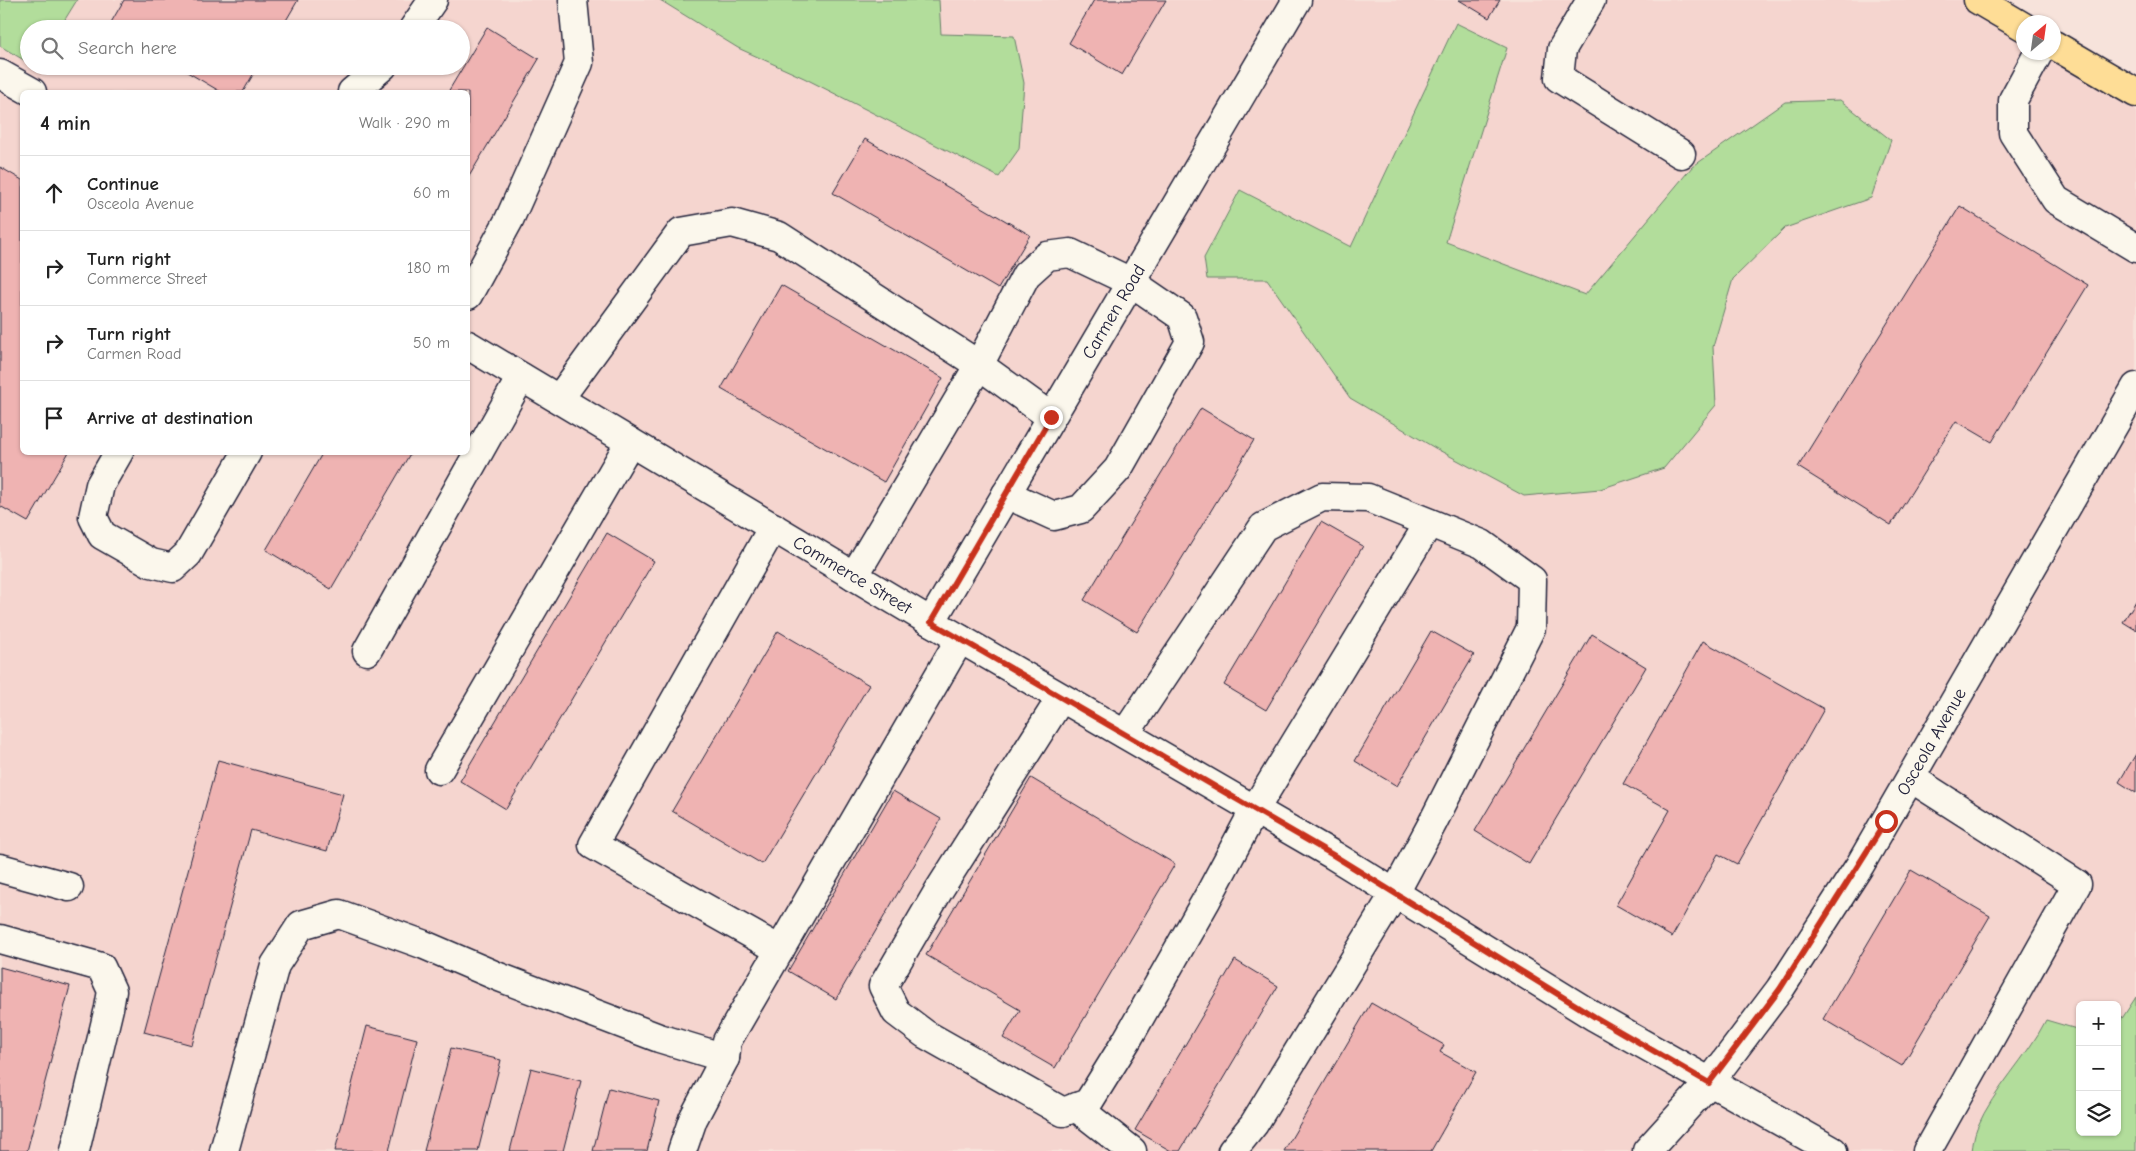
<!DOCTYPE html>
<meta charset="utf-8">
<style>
:root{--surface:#fff;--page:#f2f2f2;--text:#222;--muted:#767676;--line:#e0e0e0}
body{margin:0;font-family:"Comic Neue",sans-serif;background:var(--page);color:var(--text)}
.controls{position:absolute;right:15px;bottom:15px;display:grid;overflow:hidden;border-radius:8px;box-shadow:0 1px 4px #0004}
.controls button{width:45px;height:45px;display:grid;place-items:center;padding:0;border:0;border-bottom:1px solid var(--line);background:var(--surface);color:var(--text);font:25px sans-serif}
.compass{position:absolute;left:2016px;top:15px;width:45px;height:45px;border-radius:50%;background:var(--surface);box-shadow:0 1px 4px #0004;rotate:29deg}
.stop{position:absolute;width:15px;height:15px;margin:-11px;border:4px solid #c8321e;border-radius:50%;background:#fff}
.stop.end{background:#c8321e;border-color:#fff;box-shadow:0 1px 5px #0008}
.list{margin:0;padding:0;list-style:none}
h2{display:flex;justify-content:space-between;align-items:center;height:65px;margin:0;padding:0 20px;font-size:21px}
h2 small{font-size:16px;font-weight:400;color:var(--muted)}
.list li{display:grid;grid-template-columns:32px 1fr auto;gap:15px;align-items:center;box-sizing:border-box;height:75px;padding:0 20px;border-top:1px solid var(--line)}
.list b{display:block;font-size:19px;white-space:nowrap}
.list p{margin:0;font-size:16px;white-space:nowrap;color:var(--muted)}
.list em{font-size:16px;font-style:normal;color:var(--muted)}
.icon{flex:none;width:28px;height:28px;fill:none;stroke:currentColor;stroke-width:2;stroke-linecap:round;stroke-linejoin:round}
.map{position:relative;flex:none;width:2136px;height:1151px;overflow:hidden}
.search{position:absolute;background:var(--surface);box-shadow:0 1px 4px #0004;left:20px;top:20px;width:450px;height:55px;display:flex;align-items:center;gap:12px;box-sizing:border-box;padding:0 18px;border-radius:28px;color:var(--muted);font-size:19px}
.panel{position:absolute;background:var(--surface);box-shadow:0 1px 4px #0004;left:20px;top:90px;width:450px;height:365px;border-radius:8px}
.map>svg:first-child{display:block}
</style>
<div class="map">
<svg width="2136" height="1151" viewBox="0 0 2136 1151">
<rect width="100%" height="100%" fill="#f7e3db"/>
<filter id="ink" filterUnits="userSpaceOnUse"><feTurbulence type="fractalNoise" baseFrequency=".02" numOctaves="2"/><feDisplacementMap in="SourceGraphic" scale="10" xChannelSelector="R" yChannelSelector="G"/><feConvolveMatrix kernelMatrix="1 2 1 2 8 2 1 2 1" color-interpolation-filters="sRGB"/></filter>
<g filter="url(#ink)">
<!-- built -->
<path fill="#f5d5cf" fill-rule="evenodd" d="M0,0H1978L2023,27L2024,52H2054L2136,93V1151H0ZM29,29H461V66H29ZM22,92H468V452H22ZM2080,1005H2117V1132H2080Z"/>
<!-- green -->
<g fill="#b2dd9b" stroke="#6a806b">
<path d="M0,0H77L59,29H29V63L0,46Z"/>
<path d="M660,0H939L941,34L1014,36L1024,83L1019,149L999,177L804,78L738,48Z"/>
<path d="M1456,23L1507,48L1446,242L1585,295L1692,167L1785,102L1840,100L1891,140L1871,198L1785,228L1733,279L1713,347L1716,405L1664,468L1600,489L1524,496L1435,448L1350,398L1267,279H1207L1204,258L1240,190L1351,247Z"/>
<path d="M2136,997V1151H1972C1973,1144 1974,1135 1977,1128C1994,1088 2027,1058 2046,1020L2080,1030V1132H2117V1022L2121,1020Z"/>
</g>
<!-- building -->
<g fill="#efb3b2" stroke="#22223b">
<path d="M124,0H298L281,29H113L109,26Z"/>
<path d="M1094,0H1166L1122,75L1069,43Z"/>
<path d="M1459,0H1500L1489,18Z"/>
<path d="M487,27L539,59L468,178V92H448Z"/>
<path d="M177,66H258L243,92H221Z"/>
<path d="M865,139L1030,235L998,289L833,193Z"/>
<path d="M0,167L22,180V452H69L28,522L0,506Z"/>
<path d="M1960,206L2088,285L1992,442L1956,421L1891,525L1798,467Z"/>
<path d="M781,285L943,378L884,482L721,389Z"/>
<path d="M1201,408L1254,440L1137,632L1084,600Z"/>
<path d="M323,452H411L331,589L266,550Z"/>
<path d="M1321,522L1363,546L1266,710L1224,685Z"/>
<path d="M607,533L654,561L506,809L460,781Z"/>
<path d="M2136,601V630L2123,622Z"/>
<path d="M778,631L869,685L762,864L672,811Z"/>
<path d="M1431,631L1474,655L1397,786L1355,761Z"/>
<path d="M1592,634L1646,667L1529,864L1475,831Z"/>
<path d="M1703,641L1824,709L1737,864L1718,854L1672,937L1616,905L1670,810L1623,784Z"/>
<path d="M2136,754V793L2119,782Z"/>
<path d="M218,760L343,794L327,851L251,830L192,1045L144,1032Z"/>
<path d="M1031,778L1175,864L1055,1068L1003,1038L1020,1010L926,955Z"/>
<path d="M893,791L941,819L836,999L788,971Z"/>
<path d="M1911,870L1990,916L1902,1066L1823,1019Z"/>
<path d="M1235,960L1278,986L1180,1151H1171L1135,1130Z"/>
<path d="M0,967L70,986L27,1151H0Z"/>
<path d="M1371,1003L1444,1045L1440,1052L1476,1072L1431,1151H1284Z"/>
<path d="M367,1026L417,1039L389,1151H335Z"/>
<path d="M451,1048L501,1060L478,1151H424Z"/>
<path d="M531,1068L581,1081L563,1151H510Z"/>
<path d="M609,1088L659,1101L647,1151H593Z"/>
</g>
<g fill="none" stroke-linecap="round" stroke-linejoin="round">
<!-- minor casing -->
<g stroke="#22223b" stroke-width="31">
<g id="minor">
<path d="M1591,0L1562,49L1559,78L1681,154"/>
<path d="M413,29L433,0"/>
<path d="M2039,52L2013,100V133L2056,200L2136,248"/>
<path d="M0,74L32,92"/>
<path d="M352,92L383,66"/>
<path d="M468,295L509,220L579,63L573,0"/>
<path id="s1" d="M468,345L931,622L1333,855L1595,1017L1833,1151"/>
<path d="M559,399L681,232L732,223L779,236L979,365L854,576"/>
<path d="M119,452L100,485L93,517L102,535L151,563L173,568L188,554L247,452"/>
<path d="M1006,494L1054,516L1081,509L1118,469L1190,342L1182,317L1131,282L1070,253L1047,256L1026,275L979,365L1051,417"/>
<path d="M773,527L593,845L780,950"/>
<path id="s2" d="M931,622L1297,0"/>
<path d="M367,651L521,377"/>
<path d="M1061,698L939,890L883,986L896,1012L925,1034L1063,1112L1088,1103L1127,1040L1207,899L1255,809L1429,523"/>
<path d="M1125,734L1263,527L1322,497L1368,498L1482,544L1532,580L1531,628L1432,824L1395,893L1254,1124L1232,1151"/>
<path d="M439,770L630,442"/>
<path d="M1911,778L2077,884L1927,1151"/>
<path d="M0,868L69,887"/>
<path d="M0,939L101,967L112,991L109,1008L75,1151"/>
<path d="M1076,1107L1132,1151"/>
<path d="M224,1151L275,965L301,925L339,914L422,944L499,977L659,1038L725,1058"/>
<path d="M682,1151L693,1119L725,1058L727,1041L960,639"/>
<path id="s3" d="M1647,1151L1709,1083L1780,989L1860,865L2136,387"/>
</g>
</g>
<!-- major casing -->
<g stroke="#22223b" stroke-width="31">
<g id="major">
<path d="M1978,0L2024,27"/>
<path d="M2054,45L2136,93"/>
</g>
</g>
<!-- minor -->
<use href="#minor" stroke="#fbf7ec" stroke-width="28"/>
<!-- major -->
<use href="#major" stroke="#fedd96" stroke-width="28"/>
</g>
</g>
<g fill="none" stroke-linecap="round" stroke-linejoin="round" filter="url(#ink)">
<!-- route -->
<path stroke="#c8321e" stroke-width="6" d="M1051,417L931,622L1333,855L1595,1017L1709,1083L1780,989L1886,821"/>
</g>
<g text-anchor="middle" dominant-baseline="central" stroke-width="4" stroke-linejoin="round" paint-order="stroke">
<!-- street labels -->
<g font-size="18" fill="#22223b" stroke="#fbf7ec">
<text stroke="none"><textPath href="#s2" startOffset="360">Carmen Road</textPath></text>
<text stroke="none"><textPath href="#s1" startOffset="448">Commerce Street</textPath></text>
<text stroke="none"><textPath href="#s3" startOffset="500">Osceola Avenue</textPath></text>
</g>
</g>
</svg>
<div class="controls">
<button>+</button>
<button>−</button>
<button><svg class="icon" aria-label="layers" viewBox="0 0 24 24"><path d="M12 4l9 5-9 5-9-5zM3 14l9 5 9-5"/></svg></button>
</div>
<svg class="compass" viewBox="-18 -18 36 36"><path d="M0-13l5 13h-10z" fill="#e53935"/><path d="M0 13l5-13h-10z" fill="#767676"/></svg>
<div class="stop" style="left:1886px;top:821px"></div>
<div class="stop end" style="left:1051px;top:417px"></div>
<div class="search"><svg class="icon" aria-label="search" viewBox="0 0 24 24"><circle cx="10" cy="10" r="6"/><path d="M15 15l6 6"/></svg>Search here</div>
<section class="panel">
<h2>4 min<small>Walk · 290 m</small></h2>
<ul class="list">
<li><svg class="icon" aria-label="ahead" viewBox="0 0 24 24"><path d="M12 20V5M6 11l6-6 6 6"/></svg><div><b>Continue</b><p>Osceola Avenue</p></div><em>60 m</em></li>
<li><svg class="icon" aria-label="right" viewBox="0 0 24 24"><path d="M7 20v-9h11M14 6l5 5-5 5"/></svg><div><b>Turn right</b><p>Commerce Street</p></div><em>180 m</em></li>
<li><svg class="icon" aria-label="right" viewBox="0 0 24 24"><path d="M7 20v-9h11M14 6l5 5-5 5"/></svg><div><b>Turn right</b><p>Carmen Road</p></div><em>50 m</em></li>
<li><svg class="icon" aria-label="arrive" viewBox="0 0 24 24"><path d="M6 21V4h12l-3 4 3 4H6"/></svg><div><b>Arrive at destination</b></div></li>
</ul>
</section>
</div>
